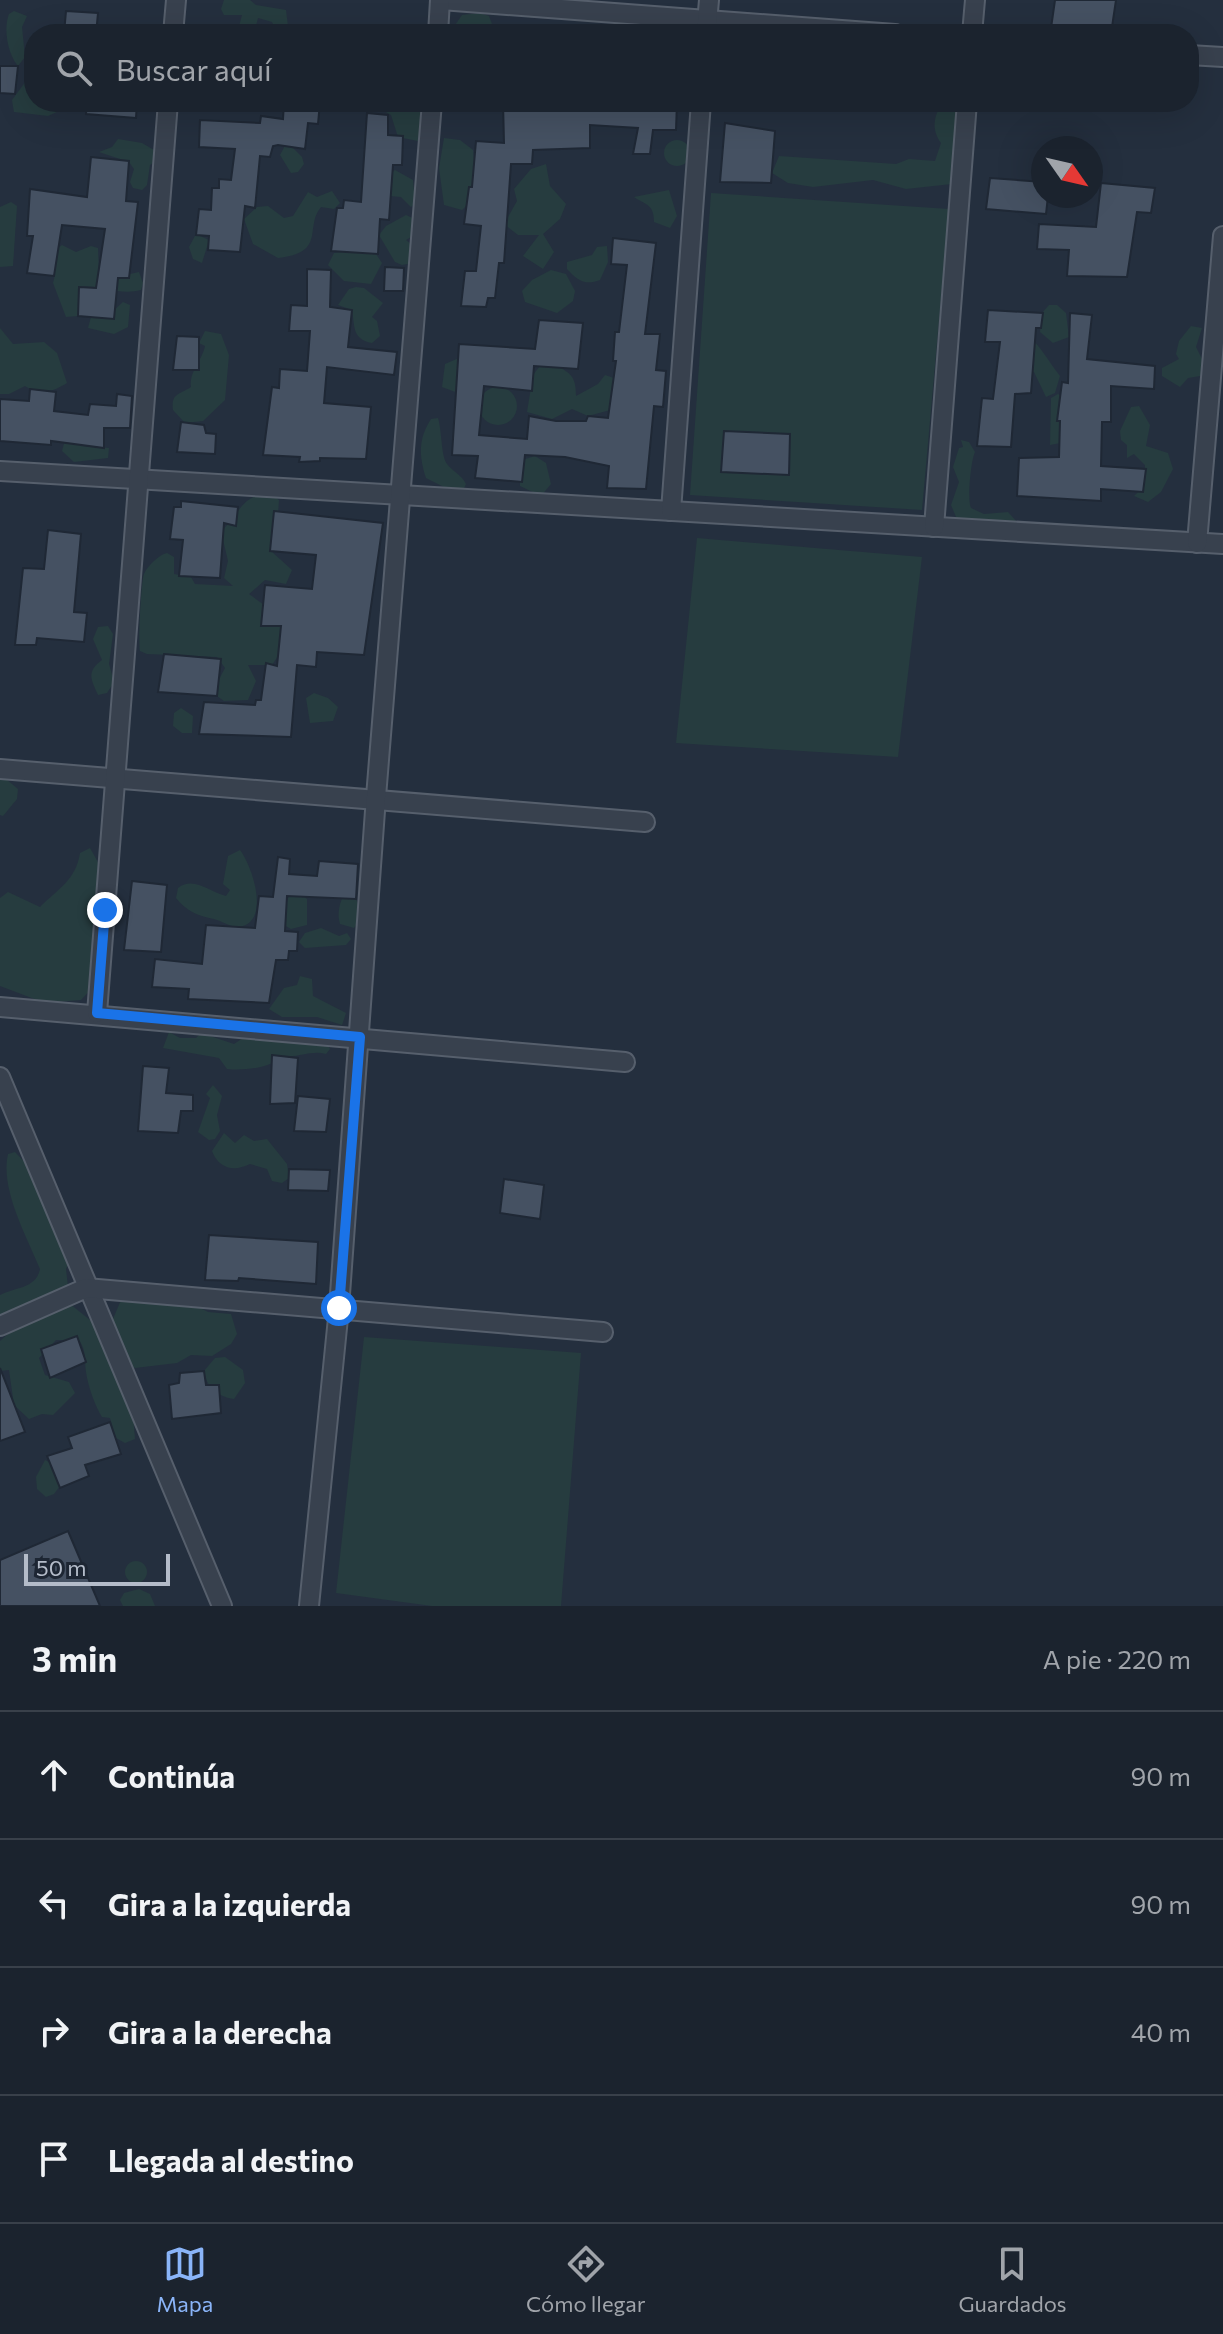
<!DOCTYPE html>
<html lang="es">
<meta charset="utf-8">
<style>
:root{--surface:#1b232e;--page:#242b36;--text:#f1f3f6;--muted:#a0a4aa;--line:#39404a;--accent:#8ab4f8}
body{margin:0;font-family:Commissioner,sans-serif;background:var(--page);color:var(--text)}
.compass{position:absolute;left:1031px;top:136px;width:72px;height:72px;border-radius:50%;background:var(--surface);box-shadow:0 8px 32px #0002;rotate:124deg}
.scale{position:absolute;left:24px;bottom:20px;width:146px;box-sizing:border-box;padding-left:8px;border:4px solid #b4bcc9;border-top:0;font-size:22px;line-height:28px;white-space:nowrap;color:#b4bcc9;-webkit-text-stroke:6px #1d2633;paint-order:stroke}
.stop{position:absolute;width:24px;height:24px;margin:-18px;border:6px solid #1a73e8;border-radius:50%;background:#fff}
.stop.end{background:#1a73e8;border-color:#fff;box-shadow:0 2px 8px #0008}
.list{margin:0;padding:0;list-style:none}
h2{display:flex;justify-content:space-between;align-items:center;height:104px;margin:0;padding:0 32px;font-size:34px}
h2 small{font-size:26px;font-weight:400;color:var(--muted)}
.list li{display:grid;grid-template-columns:52px 1fr auto;gap:24px;align-items:center;box-sizing:border-box;height:128px;padding:0 32px;border-top:2px solid var(--line)}
.list b{display:block;font-size:30px;white-space:nowrap}
.list em{font-size:26px;font-style:normal;color:var(--muted)}
.icon{flex:none;width:44px;height:44px;fill:none;stroke:currentColor;stroke-width:2;stroke-linecap:round;stroke-linejoin:round}
.map{position:relative;flex:none;width:1223px;height:1606px;overflow:hidden}
.search{position:absolute;background:var(--surface);box-shadow:0 8px 32px #0002;left:24px;right:24px;top:24px;height:88px;display:flex;align-items:center;gap:20px;box-sizing:border-box;padding:0 28px;border-radius:32px;color:var(--muted);font-size:30px}
.sheet{height:616px;background:var(--surface)}
nav{display:flex;justify-content:space-around;align-items:center;box-sizing:border-box;height:112px;border-top:2px solid var(--line);background:var(--surface);font-size:22px;color:var(--muted)}
nav a{display:grid;justify-items:center;gap:4px}
nav .on{color:var(--accent)}
.map>svg:first-child{display:block}
</style>
<div class="map">
<svg width="1223" height="1606" viewBox="0 0 1223 1606">
<rect width="100%" height="100%" fill="#242f3e"/>
<!-- green -->
<g fill="#263c3f">
<path d="M224,0H250L256,5L286,10L288,26L284,34H278L272,22L258,18L254,34H237L242,15H224L221,9Z"/>
<path d="M14,11L27,16L22,27L25,57L18,66C8,54 3,29 9,14Z"/>
<path d="M480,13L489,16L492,24L488,29L449,34L462,15Z"/>
<path d="M32,73L34,102H59L57,112L48,116L14,112L12,100Z"/>
<path d="M369,102H427L423,142L398,137L391,115Z"/>
<path d="M942,102H961L952,184L906,189L873,180L813,187L788,183L772,173L779,156L896,164L909,159L935,161L941,143C931,129 934,117 942,102Z"/>
<path d="M444,138L460,140L473,150C475,167 476,199 462,210L444,205L439,168Z"/>
<path d="M118,139L142,143L154,150L157,160L150,165L147,185L142,190L133,188L130,182L134,169L129,162L99,152L112,147Z"/>
<circle cx="677" cy="153" r="13"/>
<path d="M287,142L302,157L304,164L298,172L291,173L280,155Z"/>
<path d="M546,164L550,186L566,204L560,219L543,234L554,252L543,269L523,256L539,235H518L504,224L517,201L514,189L531,169Z"/>
<path d="M395,170L413,180L414,191L421,197L411,207L401,197L390,196L391,173Z"/>
<path d="M669,190L677,216L670,228L654,222C654,204 646,205 634,197Z"/>
<path d="M332,191L340,203L334,209L321,207C304,227 327,253 278,258L253,244L244,219L257,207L268,206L284,218L293,216L308,192L317,197Z"/>
<path d="M711,193L949,209L922,510L690,495Z"/>
<path d="M11,202L17,206L13,266L0,267V207Z"/>
<path d="M406,215L417,220L416,234L406,240L418,250L413,263L402,265L395,262L379,235L386,226Z"/>
<path d="M196,234L209,240L202,263L193,259L189,247Z"/>
<path d="M62,245L76,252L91,246L98,248L99,271L129,278L130,274L139,272L143,283L141,290C118,296 102,284 79,287L78,316L66,317L53,283C57,271 53,261 57,249Z"/>
<path d="M607,246L608,262L600,280C585,286 577,280 567,269V262L592,255L597,247Z"/>
<path d="M353,250L374,251L382,263L371,284L344,281L328,265L334,253Z"/>
<path d="M551,270L566,274L575,291L573,301L557,313L525,302L522,291L532,280Z"/>
<path d="M356,287L364,288L383,303L372,317L377,321L380,336L372,343C352,339 355,327 352,310L338,305L349,289Z"/>
<path d="M123,302L130,305L128,327L114,334L88,328L91,317L111,313Z"/>
<path d="M1049,305H1057L1066,313L1069,337L1053,343L1040,332L1042,313Z"/>
<path d="M1191,326L1202,328L1196,347L1206,367L1200,376L1188,378L1180,387L1162,376V368L1179,359L1176,354L1179,341Z"/>
<path d="M0,328L13,344L44,342L57,353L67,383C52,392 40,396 25,386L9,394H0Z"/>
<path d="M205,331L221,334L229,355L225,400L203,421L185,423L173,410C171,393 179,395 191,387C189,371 202,361 205,346L199,343Z"/>
<path d="M1028,335C1041,347 1049,362 1060,376L1055,393L1046,397L1034,372L1021,364Z"/>
<path d="M466,355V396L442,387L445,364Z"/>
<path d="M553,364C571,373 576,376 576,396L598,384L605,375L614,378V409L588,416L572,409L552,419L527,412L533,375L540,366Z"/>
<circle cx="498" cy="406" r="19"/>
<path d="M1058,394L1097,423L1102,435L1050,445L1051,398Z"/>
<path d="M1139,406L1150,425L1146,446L1168,453L1173,469L1161,492L1148,502L1134,496L1144,487L1145,465L1134,454L1127,458V445L1121,440L1120,431L1131,407Z"/>
<path d="M438,418C442,431 441,456 447,464C453,472 461,474 466,484L463,490L444,487L426,478C419,456 418,439 431,419Z"/>
<path d="M65,440H79L83,446L109,448L108,458L74,462L62,451Z"/>
<path d="M961,440L969,442L975,452C971,460 967,500 971,508L984,514L1008,512L1017,522L1014,532L964,524L956,517L951,505L959,482L953,467L959,448L963,447Z"/>
<path d="M535,456L546,463L551,484L541,496L520,486L519,461Z"/>
<path d="M269,492L279,500L276,545L271,551L292,570L286,584L265,580L249,594L282,618L278,656L272,665H248L256,681L248,700L224,701L217,696L215,687L225,668L217,657L147,654L140,651C138,645 141,581 144,574C148,565 159,555 167,553L174,557V574L191,577L195,584L233,586L224,578L228,561L221,531C241,514 238,498 269,492Z"/>
<path d="M697,538L922,557L898,757L676,743Z"/>
<path d="M108,626L113,634L109,664L114,682L107,693L98,695C91,679 86,672 102,660L93,639L98,627Z"/>
<path d="M314,693L328,698L338,707L333,721L310,723L306,698Z"/>
<path d="M181,708L193,716L192,733H182L173,726L174,713Z"/>
<path d="M0,774L18,789L17,799L3,816L0,815Z"/>
<path d="M90,848L108,880L93,987L81,1000L45,1003L0,986V898L8,892L40,907C58,889 76,880 80,853Z"/>
<path d="M240,850C252,865 272,924 238,927C230,927 222,921 214,919C198,916 186,911 176,898L178,888C194,876 209,892 226,896L230,890L223,884L228,856Z"/>
<path d="M300,894L307,899V925L291,929L284,925C288,914 284,905 289,896Z"/>
<path d="M344,895L356,899L363,916L354,928L340,924C337,915 339,903 344,895Z"/>
<path d="M321,928L339,936L347,933L351,939L346,945L305,948L299,942L305,933Z"/>
<path d="M300,976L312,979L313,996L346,1013L342,1025L317,1017H282L269,1009L284,988L297,985Z"/>
<path d="M169,1032L180,1038H196L201,1033L234,1044L243,1038C270,1042 296,1037 323,1038L330,1049L326,1054C311,1050 299,1058 284,1056C271,1068 243,1071 227,1069L219,1058L163,1048Z"/>
<path d="M213,1085L222,1096L217,1115L220,1131L215,1139L209,1140L198,1132L210,1098L206,1094Z"/>
<path d="M224,1133L235,1143L244,1135L254,1141L267,1139L287,1164L289,1178L282,1183L272,1181L267,1169L250,1164C234,1172 219,1169 212,1151Z"/>
<path d="M15,1152L34,1172L71,1258L66,1269L70,1304L95,1324L109,1344V1361L132,1402L135,1439L125,1443L116,1438L110,1418L102,1417C95,1406 88,1386 86,1372C84,1359 87,1352 79,1340H56L39,1358L45,1375L69,1382L75,1393L53,1415L42,1414L29,1419L14,1405L9,1370L0,1371V1341L16,1327L0,1334V1295C15,1287 36,1289 40,1269C26,1235 0,1189 8,1154Z"/>
<path d="M141,1292L170,1305L187,1301L208,1312L231,1314L237,1334L231,1344L212,1356L191,1355L177,1363L135,1368L123,1359L110,1326L121,1300Z"/>
<path d="M364,1337L581,1353L561,1606H432L336,1593Z"/>
<path d="M225,1357L243,1370L245,1383L234,1399C218,1397 206,1387 204,1371L215,1358Z"/>
<path d="M45,1460L55,1465L63,1482L54,1494L46,1497L37,1489L36,1477Z"/>
<circle cx="136" cy="1572" r="11"/>
<path d="M139,1589L150,1594L155,1606H123L120,1600L124,1593Z"/>
</g>
<!-- building -->
<g fill="#455162" stroke="#1f2835" stroke-width="2">
<path d="M1055,0H1116L1111,34L1051,28Z"/>
<path d="M66,11L98,13L96,34H64Z"/>
<path d="M0,66H18L15,94L0,93Z"/>
<path d="M87,102H137L136,118L86,114Z"/>
<path d="M284,102H320L318,124L308,123L305,149L278,145L273,146L270,157L260,156L255,208L245,206L240,252L208,250L209,236L196,235L199,209L211,210L212,188H219V179L231,180L235,149L199,147L200,120L260,123L261,116L283,119Z"/>
<path d="M503,102H677L676,130H653L650,154H633L638,128L590,125V148L533,150L532,164H511L504,263H499L495,298H488L486,307L461,306L465,271H476L481,226L464,224L469,187H472L476,141L504,143Z"/>
<path d="M367,113L388,115V135L403,136L402,165H393L389,220L380,219L378,254L331,251L337,208H343L344,200L361,202Z"/>
<path d="M725,123L775,131L771,183L720,182Z"/>
<path d="M91,157L129,161L126,201L138,202L129,278H118L114,319L78,316L79,287L96,288L105,229L62,225L54,276L27,273L33,236H27L30,189L87,197Z"/>
<path d="M990,178L1043,182V196H1048L1046,214L986,209Z"/>
<path d="M1101,183L1155,188L1151,213L1137,212L1127,277L1067,276L1069,250L1037,249L1039,224L1096,227Z"/>
<path d="M613,238L656,243L645,334H660L656,370L666,371L663,407L654,406L646,489L607,488L609,466L565,457L525,455L522,482L475,478L478,456L452,455L459,344L535,349L539,320L583,323L578,369L534,366L532,391L484,386L479,435L527,439L529,416L556,421H586L588,416L608,418L616,361H613L615,332H619L627,265L611,264Z"/>
<path d="M385,267L404,268L403,291H384Z"/>
<path d="M307,269L331,270L330,307L352,310L348,347L397,352L394,375L327,367L324,403L371,407L366,459L320,458V461L299,462L300,457L263,455L272,387L279,388L280,369L307,371L310,331H289L291,305L307,306Z"/>
<path d="M988,310L1043,313L1041,328H1036L1031,393L1015,394L1011,447L977,446L982,398L993,399L1000,342H985Z"/>
<path d="M1070,313L1092,315L1087,359L1155,366L1154,389L1111,386V422H1102L1101,466L1146,469L1143,492L1101,489V501L1017,496L1019,458L1059,457L1060,421H1057L1062,382L1068,383Z"/>
<path d="M177,336L199,337V370H173Z"/>
<path d="M30,389L56,392L54,411L88,415L90,404L116,406L117,394L132,396L130,428H104V448L51,441V445L0,441V399L29,401Z"/>
<path d="M181,422L204,425L206,433L216,434L215,454L177,452Z"/>
<path d="M724,431L790,434L789,475L721,472Z"/>
<path d="M181,501L238,507L236,526L224,523L220,578L179,576L183,540L170,539L174,507H181Z"/>
<path d="M274,511L383,523L364,655L317,652L316,667L297,665L291,737L199,734L204,702L255,705L256,700H261L266,663L277,666L281,626H261L265,585L312,589L316,555L270,551Z"/>
<path d="M48,530L81,534L74,612L87,613L84,642L37,638L36,645H15L23,568L44,569Z"/>
<path d="M164,654L221,659L217,696L158,692Z"/>
<path d="M278,857L290,859L289,874L317,876L319,861L358,864L356,899L287,896L285,931L298,932L297,951H289L288,960H276L269,1003L188,999L189,989L152,987L155,959L202,964L206,925L255,928L259,896L273,897Z"/>
<path d="M132,881L167,885L161,952L124,950Z"/>
<path d="M272,1055L298,1058L295,1103L270,1104Z"/>
<path d="M143,1066L169,1068L166,1093L193,1095V1111H181L178,1133L138,1131Z"/>
<path d="M298,1096L330,1099L326,1132L294,1131Z"/>
<path d="M289,1169L330,1170L328,1191L288,1190Z"/>
<path d="M504,1179L544,1185L540,1219L500,1213Z"/>
<path d="M209,1235L318,1242L316,1284L239,1278L238,1281L205,1280Z"/>
<path d="M77,1336L86,1362L50,1378L41,1349Z"/>
<path d="M0,1368L25,1432L0,1441Z"/>
<path d="M204,1371L206,1385H219L221,1413L172,1419L169,1385L179,1383L180,1373Z"/>
<path d="M110,1422L121,1454L85,1465L89,1476L60,1488L47,1456L72,1448L68,1437Z"/>
<path d="M68,1531L100,1606H0V1560Z"/>
</g>
<g fill="none" stroke-linecap="round" stroke-linejoin="round">
<!-- street casing -->
<g stroke="#565f6c" stroke-width="22">
<g id="street">
<path d="M441,0L895,34"/>
<path d="M173,34L176,0"/>
<path d="M438,34L440,0"/>
<path d="M706,34L709,0"/>
<path d="M972,34L975,0"/>
<path d="M1189,55L1223,57"/>
<path d="M0,471L1223,544"/>
<path d="M671,511L701,102"/>
<path d="M934,527L967,102"/>
<path d="M1197,543L1223,236"/>
<path d="M0,769L645,822"/>
<path d="M0,1007L625,1062"/>
<path d="M97,1013L168,102"/>
<path d="M0,1077L222,1606"/>
<path d="M0,1326L86,1288L603,1332"/>
<path d="M309,1606L339,1308L376,797L432,102"/>
</g>
</g>
<!-- street -->
<use href="#street" stroke="#38414e" stroke-width="18"/>
</g>
<g fill="none" stroke-linecap="round" stroke-linejoin="round">
<!-- route -->
<path stroke="#1a73e8" stroke-width="10" d="M105,910L97,1013L360,1037L339,1308"/>
</g>
</svg>
<svg class="compass" viewBox="-18 -18 36 36"><path d="M0-13l5 13h-10z" fill="#e53935"/><path d="M0 13l5-13h-10z" fill="#a0a4aa"/></svg>
<div class="scale">50 m</div>
<div class="stop" style="left:339px;top:1308px"></div>
<div class="stop end" style="left:105px;top:910px"></div>
<div class="search"><svg class="icon" aria-label="search" viewBox="0 0 24 24"><circle cx="10" cy="10" r="6"/><path d="M15 15l6 6"/></svg>Buscar aquí</div>
</div>
<section class="sheet">
<h2>3 min<small>A pie · 220 m</small></h2>
<ul class="list">
<li><svg class="icon" aria-label="ahead" viewBox="0 0 24 24"><path d="M12 20V5M6 11l6-6 6 6"/></svg><div><b>Continúa</b></div><em>90 m</em></li>
<li><svg class="icon" aria-label="left" viewBox="0 0 24 24"><path d="M17 20v-9H6M10 6l-5 5 5 5"/></svg><div><b>Gira a la izquierda</b></div><em>90 m</em></li>
<li><svg class="icon" aria-label="right" viewBox="0 0 24 24"><path d="M7 20v-9h11M14 6l5 5-5 5"/></svg><div><b>Gira a la derecha</b></div><em>40 m</em></li>
<li><svg class="icon" aria-label="arrive" viewBox="0 0 24 24"><path d="M6 21V4h12l-3 4 3 4H6"/></svg><div><b>Llegada al destino</b></div></li>
</ul>
</section>
<nav>
<a class="on"><svg class="icon" aria-label="map" viewBox="0 0 24 24"><path d="M3 6l6-2 6 2 6-2v14l-6 2-6-2-6 2zM9 4v14M15 6v14"/></svg>Mapa</a>
<a><svg class="icon" aria-label="directions" viewBox="0 0 24 24"><path d="M12 3l9 9-9 9-9-9zM9 14v-3h6M13 9l2 2-2 2"/></svg>Cómo llegar</a>
<a><svg class="icon" aria-label="saved" viewBox="0 0 24 24"><path d="M7 4h10v16l-5-4-5 4z"/></svg>Guardados</a>
</nav>
